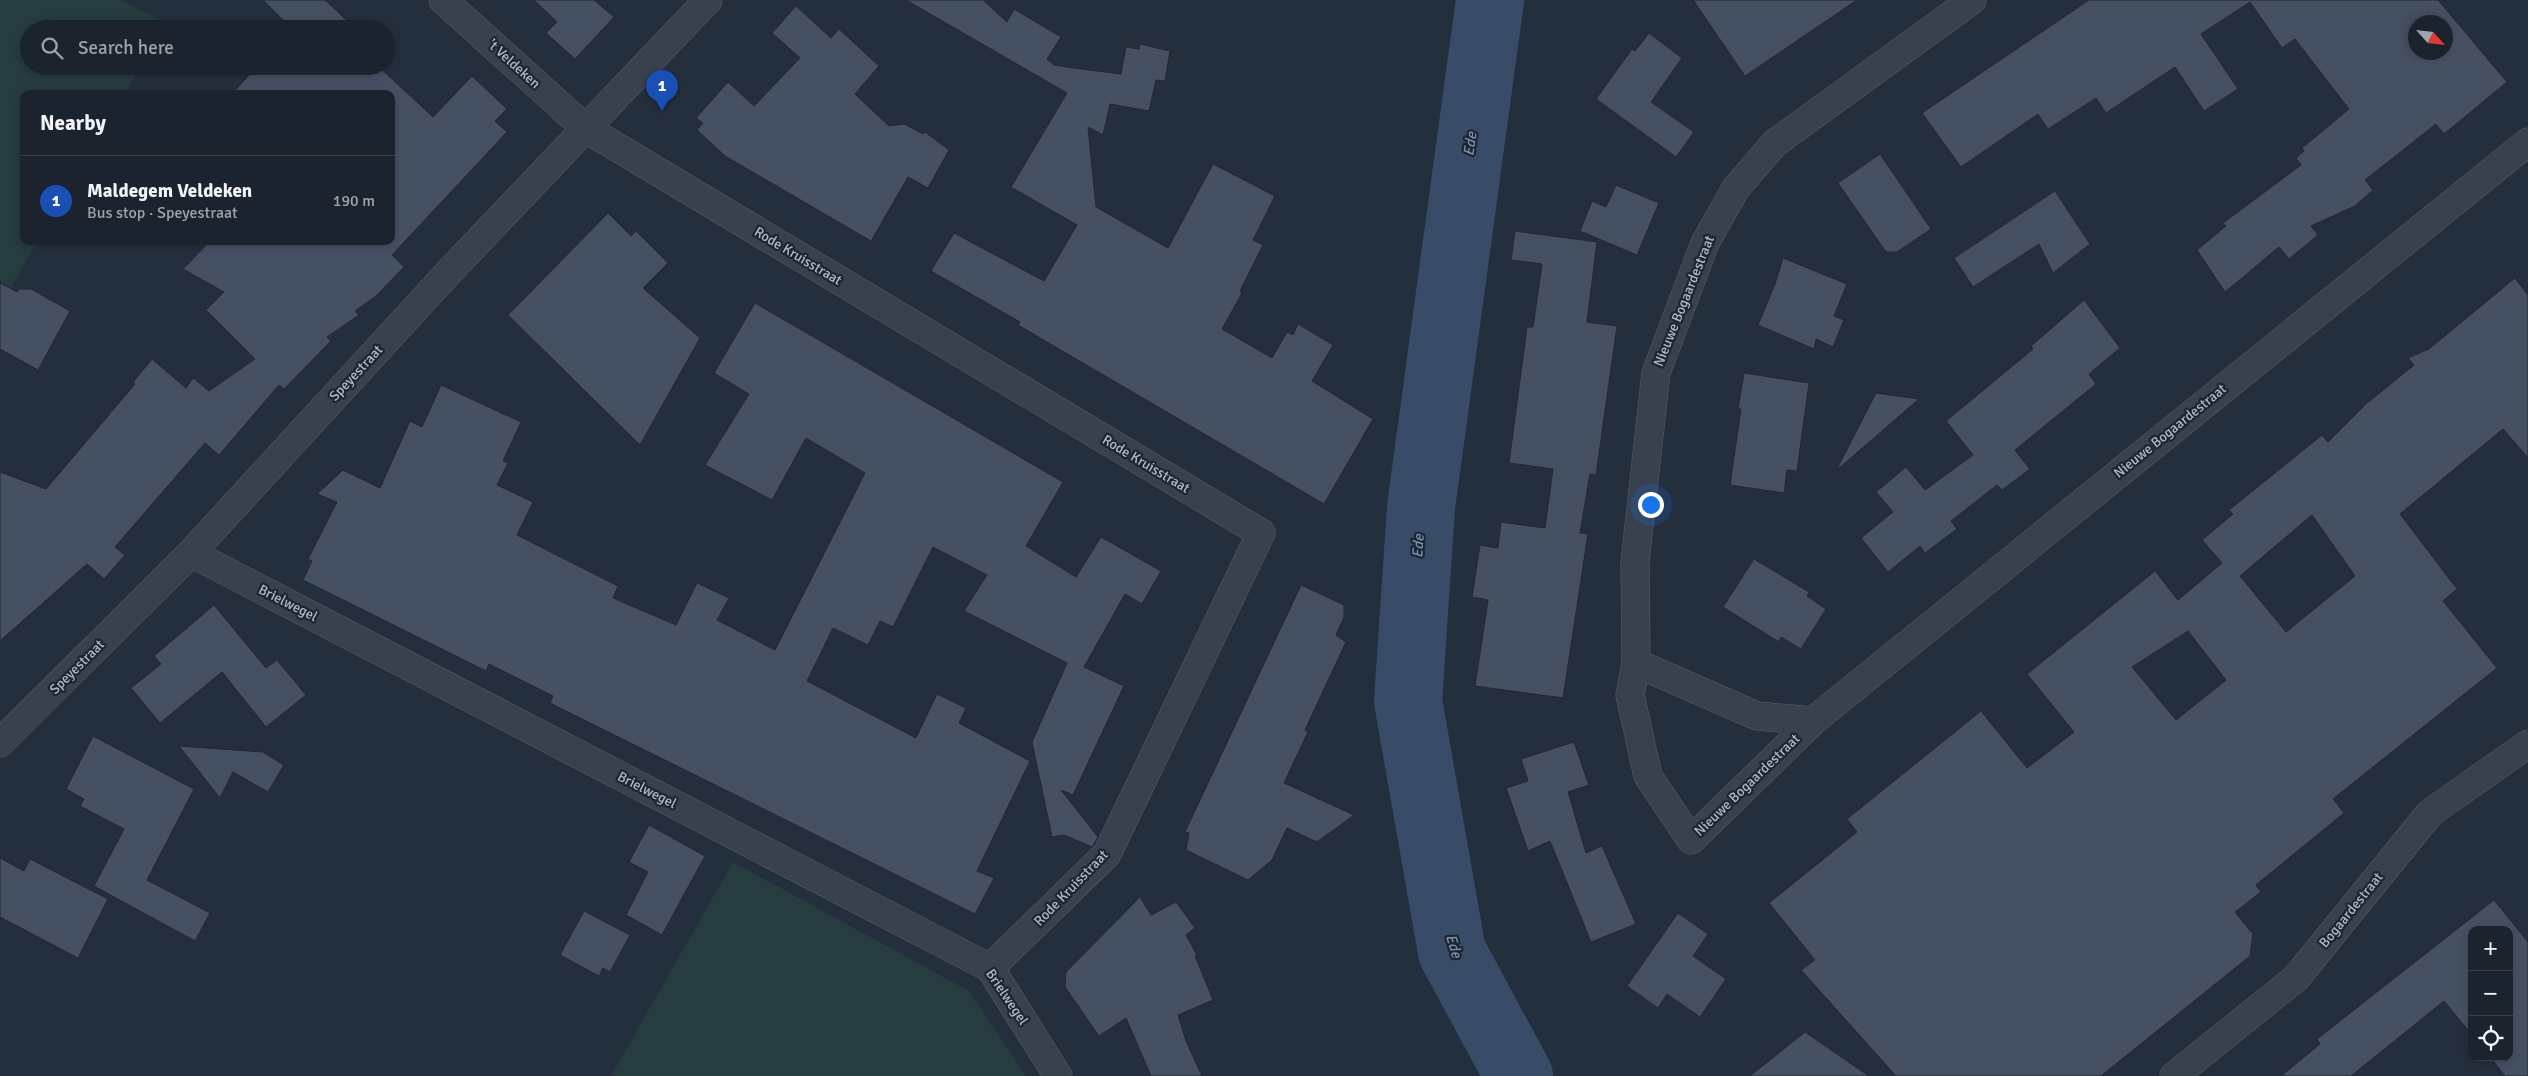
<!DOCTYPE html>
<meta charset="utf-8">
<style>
:root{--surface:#1b232e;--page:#242b36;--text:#f1f3f6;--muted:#a0a4aa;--line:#39404a;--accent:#d93025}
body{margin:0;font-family:Signika,sans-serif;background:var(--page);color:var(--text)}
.controls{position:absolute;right:15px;bottom:15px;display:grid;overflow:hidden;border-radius:10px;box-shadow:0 2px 8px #0003}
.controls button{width:45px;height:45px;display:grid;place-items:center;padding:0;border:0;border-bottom:1px solid var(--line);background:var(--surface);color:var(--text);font:25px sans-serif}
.compass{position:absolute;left:2408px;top:15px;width:45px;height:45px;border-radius:50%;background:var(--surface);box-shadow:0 2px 8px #0003;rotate:117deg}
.you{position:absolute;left:1650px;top:504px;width:18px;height:18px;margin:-12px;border:4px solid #fff;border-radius:50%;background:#1a73e8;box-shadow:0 0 0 8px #1a73e833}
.badge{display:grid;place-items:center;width:32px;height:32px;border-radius:50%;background:var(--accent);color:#fff;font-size:16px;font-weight:700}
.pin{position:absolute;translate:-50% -41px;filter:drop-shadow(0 1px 2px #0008)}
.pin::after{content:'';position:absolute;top:26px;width:18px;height:15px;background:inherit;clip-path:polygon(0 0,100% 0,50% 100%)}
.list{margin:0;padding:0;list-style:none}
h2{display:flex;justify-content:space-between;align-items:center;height:65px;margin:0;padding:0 20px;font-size:21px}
h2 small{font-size:16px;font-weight:400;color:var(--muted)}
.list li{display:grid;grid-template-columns:32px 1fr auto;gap:15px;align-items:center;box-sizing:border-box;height:90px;padding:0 20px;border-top:1px solid var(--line)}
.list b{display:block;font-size:19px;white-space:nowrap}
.list p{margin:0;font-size:16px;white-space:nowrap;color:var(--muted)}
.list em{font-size:16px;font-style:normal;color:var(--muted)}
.icon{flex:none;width:28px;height:28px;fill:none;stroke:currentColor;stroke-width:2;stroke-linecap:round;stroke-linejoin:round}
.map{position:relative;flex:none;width:2528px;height:1076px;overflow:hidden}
.search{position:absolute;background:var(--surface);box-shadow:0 2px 8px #0003;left:20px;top:20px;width:375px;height:55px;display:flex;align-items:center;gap:12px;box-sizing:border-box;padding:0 18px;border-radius:28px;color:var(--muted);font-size:19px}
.panel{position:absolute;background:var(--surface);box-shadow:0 2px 8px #0003;left:20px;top:90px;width:375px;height:155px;border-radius:10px}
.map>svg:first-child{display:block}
</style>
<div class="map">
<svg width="2528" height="1076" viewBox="0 0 2528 1076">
<rect width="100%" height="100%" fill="#242f3e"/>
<!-- green -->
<g fill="#263c3f">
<path d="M0,0H121L166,23L162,29H29V66H140L124,94H24V241H38L0,306V284L8,286L0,282Z"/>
<path d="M733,862L969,991L1026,1076H611Z"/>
</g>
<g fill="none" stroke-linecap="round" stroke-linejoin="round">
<!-- river -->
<path stroke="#394c67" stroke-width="68" d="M1490,0L1421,507L1408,701L1452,952L1519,1076"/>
</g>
<!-- building -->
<g fill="#455162" stroke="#1f2835" fill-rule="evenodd">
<path d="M263,0H325L356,29H292Z"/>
<path d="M534,0H594L614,17L575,59L546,33L557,22Z"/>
<path d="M906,0H983L1007,22L1014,9L1061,37L1047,59L1054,65L1081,69L1082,67V69L1121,74L1126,47L1139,49L1140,44L1170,51L1165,81L1156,80L1149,111L1110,104L1103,135L1088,127L1096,207L1168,248L1213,164L1275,196L1253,240L1263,245L1240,291L1242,293L1222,329L1272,358L1287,332L1293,335L1298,324L1333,345L1312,381L1373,419L1324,504L1018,325L1020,322L931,271L954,233L1044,281L1077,225L1011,187L1067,93Z"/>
<path d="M1693,0H1857L1745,76Z"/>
<path d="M2089,0H2438L2507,82L2444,134L2436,124L2365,180L2373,190L2355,206L2311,226L2318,235L2289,259L2279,247L2225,292L2197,250L2226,226L2223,223L2301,165L2296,158L2304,151L2302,148L2349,109L2295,39L2282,48L2250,2L2201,34L2238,89L2204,111L2175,67L2106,113L2096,98L2048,129L2038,114L1961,167L1922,113ZM2416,22H2446V52H2416Z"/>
<path d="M796,6L831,38L839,29L879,66L855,94L889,126L904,124L923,134L925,132L949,150L928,188L908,177L871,241L725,156L697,130L703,123L696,118L728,82L754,106L800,58L772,33Z"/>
<path d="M1649,33L1682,58L1651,102L1694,132L1676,157L1596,99L1632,49L1635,51Z"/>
<path d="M257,66H378L433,117L472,76L507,109L495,121L507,132L392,255L404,267L376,296L355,311L359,315L327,337L331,341L284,389L279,385L219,455L205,443L115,547L125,555L104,579L87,564L0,641V472L46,489L135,384L133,382L152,359L186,388L193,378L209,391L255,359L206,310L224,292L183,269L210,241H391V94H232Z"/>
<path d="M1880,154L1931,229L1897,252H1886L1838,183Z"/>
<path d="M1616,185L1659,203L1637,255L1580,231L1592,201L1606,207Z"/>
<path d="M2055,191L2090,244L2053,273L2039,244L1973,287L1954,258Z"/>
<path d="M608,213L631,236L636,231L668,263L643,288L700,338L640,445L508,315Z"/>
<path d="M1515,231L1597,242L1587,322L1617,326L1596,475L1590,474L1580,533L1588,534L1563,698L1475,686L1488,600L1472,597L1480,545L1498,548L1501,522L1545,528L1553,469L1509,463L1527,327H1533L1542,264L1511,260Z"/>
<path d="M1783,258L1847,284L1834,316L1844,320L1833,347L1816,339L1814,349L1758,325L1775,284Z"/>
<path d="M2515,278L2528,295V458L2503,429L2400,514L2457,589L2443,601L2497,668L2333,799L2344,813L2256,885L2261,892L2235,912L2253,934L2250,956L2101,1076H1896L1801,970L1815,960L1769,903L1857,832L1847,819L1981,711L2027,768L2074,732L2027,674L2155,571L2178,600L2222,563L2202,540L2233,514L2229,510L2322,435L2328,442L2366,404L2414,365L2408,358L2429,349ZM2312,515L2355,576L2286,632L2240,576ZM2188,631L2226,680L2176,720L2132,667Z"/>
<path d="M0,283L17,292L19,289H31L70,311L38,370L0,349Z"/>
<path d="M2084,300L2120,348L2089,374L2096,384L2015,450L2030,469L2002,490L1997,485L1951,521L1957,529L1925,553L1920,546L1888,572L1861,538L1893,512L1876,492L1906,467L1925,490L1973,455L1946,421L2033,349L2031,346Z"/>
<path d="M755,303L1063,482L1026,546L1076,577L1101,537L1161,571L1142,604L1125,594L1084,667L1124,686L1073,795L1061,790L1098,837L1092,847L1064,835L1052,837L1032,742L1067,663L964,611L987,575L933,547L893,627L880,621L868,645L833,628L807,681L916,738L937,694L966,708L959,723L1030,761L977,871L994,878L975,914L550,703L553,696L489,664L486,671L303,580L312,561L308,559L337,502L317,494L343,470L380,488L410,421L422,427L441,385L521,422L503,461L508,463L497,485L533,502L517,535L618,586L613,598L676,625L697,583L729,598L717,620L775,650L865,473L806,438L772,500L705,465L749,394L714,373Z"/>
<path d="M1744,373L1809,383L1797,471L1787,470L1784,493L1730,485L1741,409H1738Z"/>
<path d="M1876,393L1919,399L1838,469H1837Z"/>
<path d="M1754,559L1809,592L1807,596L1826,609L1801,649L1781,637L1779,642L1723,607Z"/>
<path d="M1301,585L1344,605V617L1336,635L1346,642L1305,730L1308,732L1284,783L1354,815L1317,842L1287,828L1272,860L1248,880L1186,850L1189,833L1185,832Z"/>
<path d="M214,605L266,668L277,660L306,695L266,727L222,672L160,723L131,688L161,664L154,656Z"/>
<path d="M93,736L194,789L147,880L210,913L195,941L94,886L124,829L80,806L84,799L66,789Z"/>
<path d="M1574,742L1589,785L1568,792L1586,853L1602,846L1636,924L1591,942L1550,841L1528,851L1506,788L1528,781L1521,759Z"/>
<path d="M179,746L263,752L284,765L268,792L233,772L220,798Z"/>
<path d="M649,825L705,856L662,935L626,915L648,872L629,862Z"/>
<path d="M0,858L24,871L30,859L108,899L78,958L0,917Z"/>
<path d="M1140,897L1151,915L1176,902L1195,928L1186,935L1197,955L1195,956L1213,1000L1178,1015L1186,1041L1202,1076H1151L1126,1018L1099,1036L1065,987L1066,972Z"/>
<path d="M2494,900L2528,942V1076H2505L2490,1057H2509V930H2472V1035L2444,1001L2351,1076H2281L2320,1044L2317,1039Z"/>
<path d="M584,911L630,935L610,972L603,968L599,976L560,955Z"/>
<path d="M1678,913L1708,934L1693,956L1726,979L1700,1017L1667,994L1658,1008L1627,986Z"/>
<path d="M1805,1032L1869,1076H1750Z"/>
</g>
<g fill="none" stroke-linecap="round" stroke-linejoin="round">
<!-- minor casing -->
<g stroke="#565f6c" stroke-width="29">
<g id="minor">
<path d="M443,0L585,128L1261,533L1107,854L990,968"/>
<path d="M1972,0L1775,143L1736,188L1705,243L1656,373L1635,562L1636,663L1757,716L1813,721L2528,142"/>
<path d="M191,553L990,968L1058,1076"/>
<path d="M1636,663L1630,695L1648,776L1691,840L1813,721"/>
<path d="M0,743L191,553L449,272L708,0"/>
<path d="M2174,1076L2296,978L2430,813L2528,744"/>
</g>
</g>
<!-- minor -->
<use href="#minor" stroke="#38414e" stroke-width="28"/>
</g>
<g text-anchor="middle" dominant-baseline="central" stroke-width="4.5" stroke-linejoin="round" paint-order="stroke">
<!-- street labels -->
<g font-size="14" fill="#b4bcc9" stroke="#1d2633">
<text transform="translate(514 64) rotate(42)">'t Veldeken</text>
<text transform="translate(798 256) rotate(31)">Rode Kruisstraat</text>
<text transform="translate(1684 301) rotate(-68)">Nieuwe Bogaardestraat</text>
<text transform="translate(356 373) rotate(-47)">Speyestraat</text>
<text transform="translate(2170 431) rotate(-39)">Nieuwe Bogaardestraat</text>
<text transform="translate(1146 464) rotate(31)">Rode Kruisstraat</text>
<text transform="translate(288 603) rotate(27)">Brielwegel</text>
<text transform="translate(77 667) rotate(-45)">Speyestraat</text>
<text transform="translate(1747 785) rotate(-44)">Nieuwe Bogaardestraat</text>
<text transform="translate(647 790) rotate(27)">Brielwegel</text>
<text transform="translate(1071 888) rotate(-46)">Rode Kruisstraat</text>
<text transform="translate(2351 910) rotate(-51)">Bogaardestraat</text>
<text transform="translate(1007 997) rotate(56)">Brielwegel</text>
</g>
<!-- water labels -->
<g font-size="15" font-style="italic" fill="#7c92b1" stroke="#1d2633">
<text transform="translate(1470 144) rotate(-82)">Ede</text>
<text transform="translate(1418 546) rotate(-86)">Ede</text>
<text transform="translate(1454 946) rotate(73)">Ede</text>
</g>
</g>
</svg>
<div class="controls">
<button>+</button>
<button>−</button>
<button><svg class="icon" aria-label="locate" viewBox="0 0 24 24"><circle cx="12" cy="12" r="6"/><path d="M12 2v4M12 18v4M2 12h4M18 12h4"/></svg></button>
</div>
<svg class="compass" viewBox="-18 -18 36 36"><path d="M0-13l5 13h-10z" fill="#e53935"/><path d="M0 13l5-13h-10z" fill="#a0a4aa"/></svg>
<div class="you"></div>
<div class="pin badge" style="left:662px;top:111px;background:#1a4fb4">1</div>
<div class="search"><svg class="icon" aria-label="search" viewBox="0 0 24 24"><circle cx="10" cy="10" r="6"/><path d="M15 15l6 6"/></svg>Search here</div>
<section class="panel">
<h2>Nearby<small></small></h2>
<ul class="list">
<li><span class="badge" style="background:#1a4fb4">1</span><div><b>Maldegem Veldeken</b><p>Bus stop · Speyestraat</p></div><em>190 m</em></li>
</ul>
</section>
</div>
